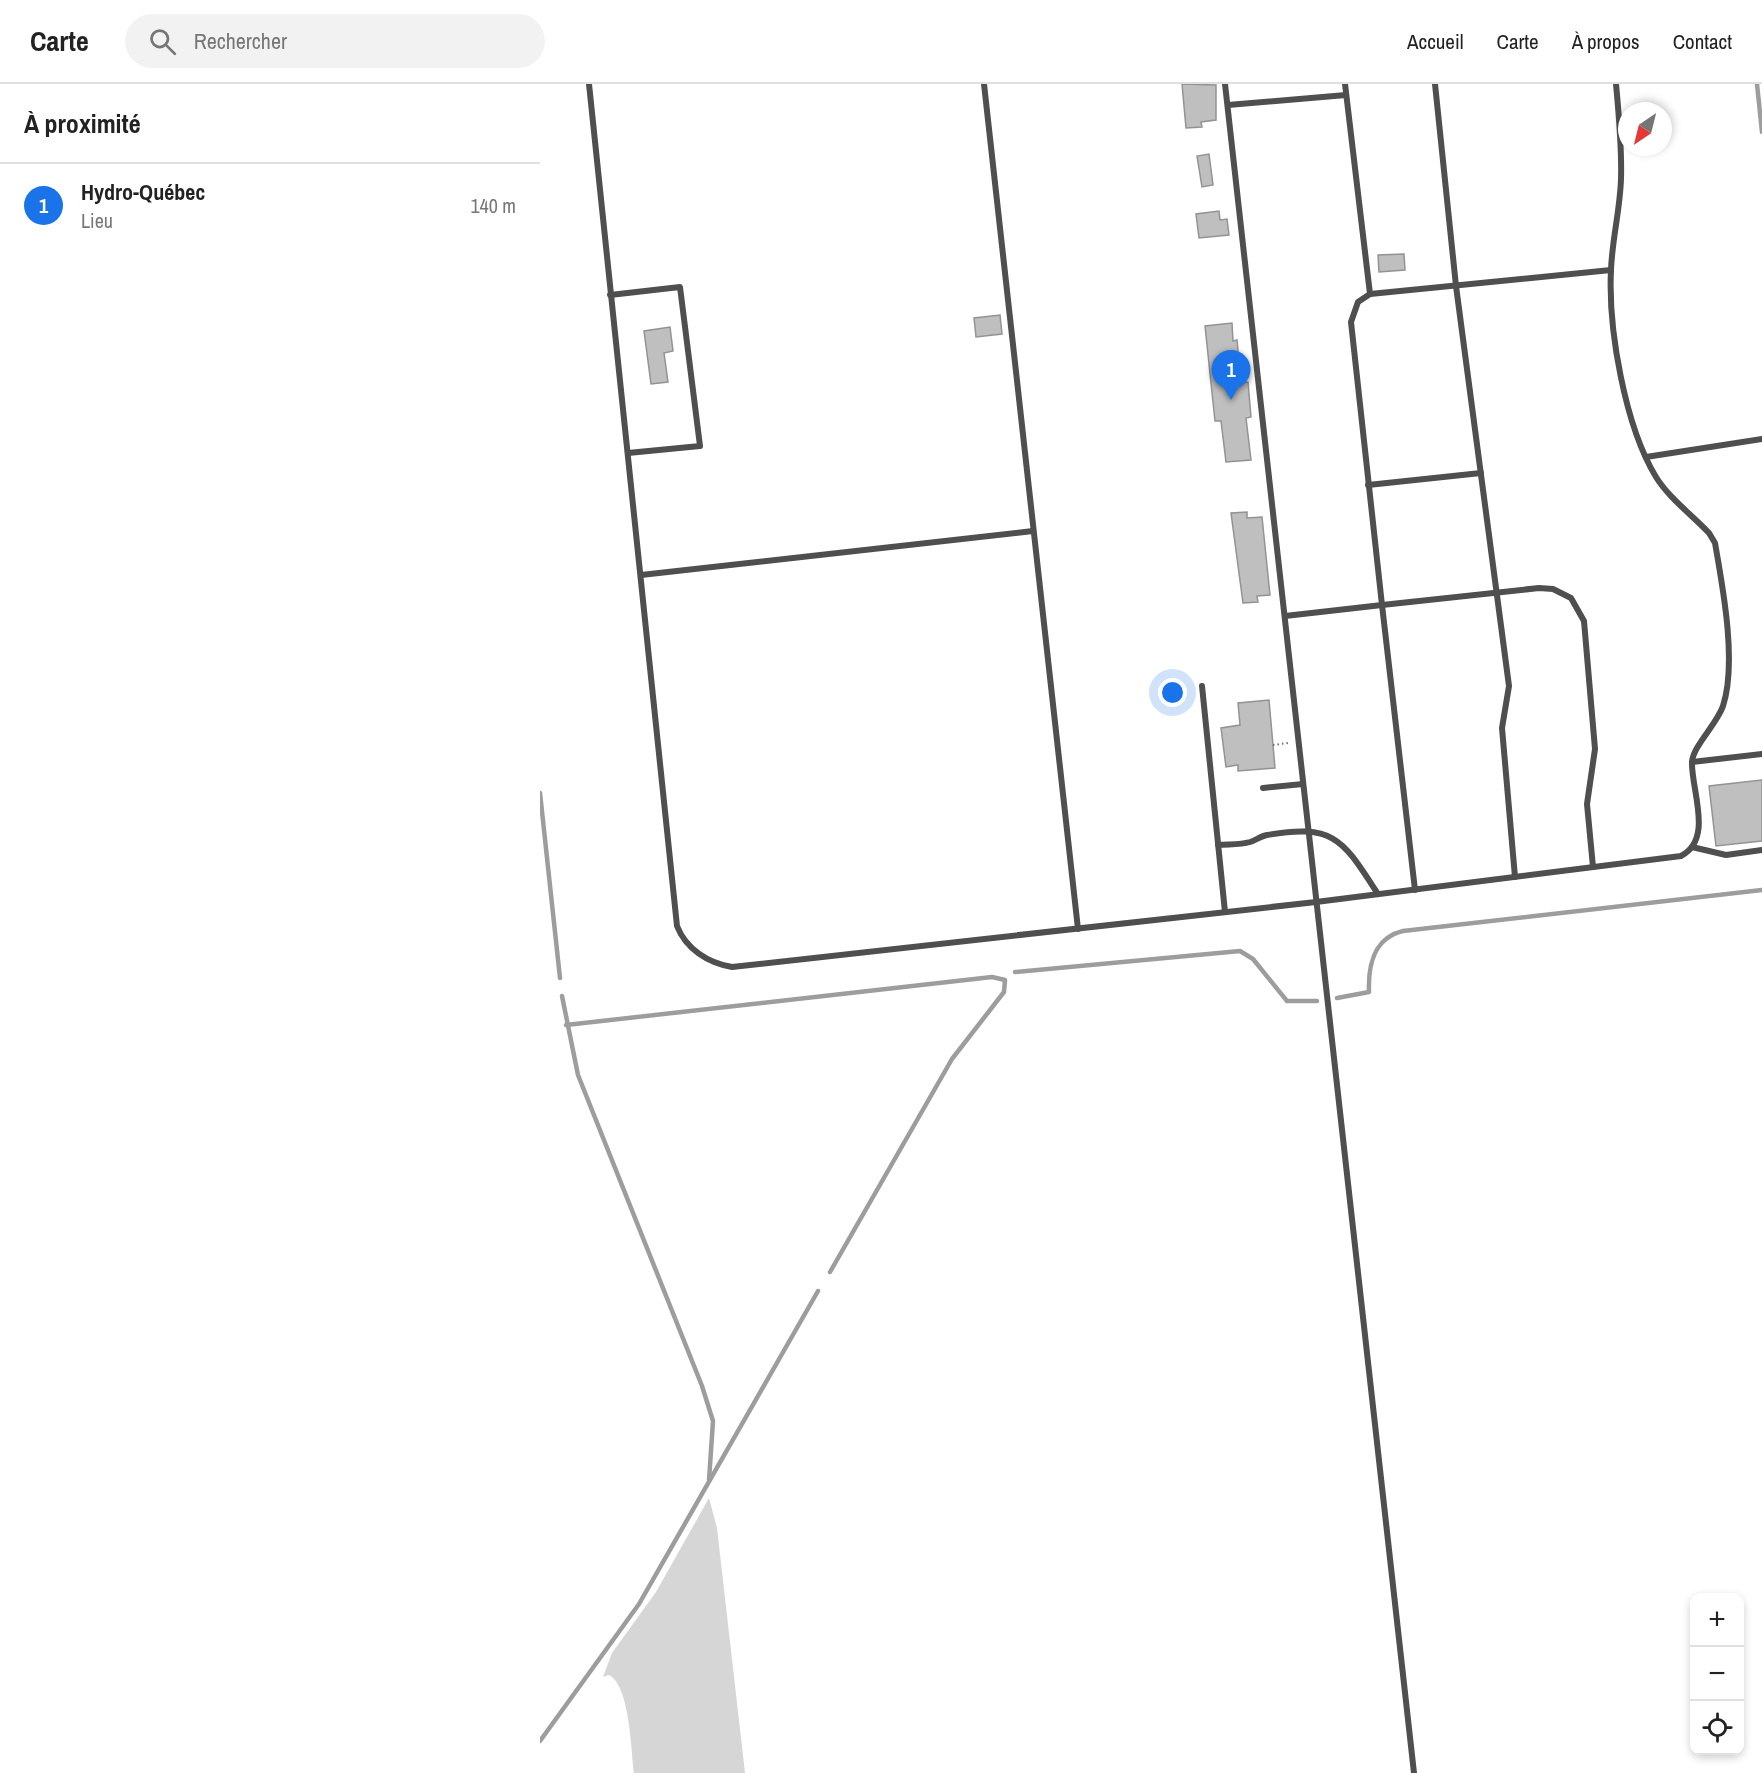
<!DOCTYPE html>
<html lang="fr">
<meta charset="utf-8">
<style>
:root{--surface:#fff;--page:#f2f2f2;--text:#222;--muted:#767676;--line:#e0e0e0;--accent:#1a73e8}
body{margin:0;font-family:"Archivo Narrow",sans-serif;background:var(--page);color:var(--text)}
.controls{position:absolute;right:18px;bottom:18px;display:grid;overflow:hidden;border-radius:12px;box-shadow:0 3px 9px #0003}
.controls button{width:54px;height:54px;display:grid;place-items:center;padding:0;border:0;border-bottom:2px solid var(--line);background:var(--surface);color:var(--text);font:30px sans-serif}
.compass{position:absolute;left:1078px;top:18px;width:54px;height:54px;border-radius:50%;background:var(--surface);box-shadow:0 3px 9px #0003;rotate:215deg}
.you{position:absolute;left:633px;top:609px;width:21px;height:21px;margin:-15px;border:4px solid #fff;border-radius:50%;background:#1a73e8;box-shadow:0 0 0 9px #1a73e833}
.badge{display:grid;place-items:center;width:39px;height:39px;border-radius:50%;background:var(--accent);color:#fff;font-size:20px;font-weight:700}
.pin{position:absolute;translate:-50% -50px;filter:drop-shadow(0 2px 3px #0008)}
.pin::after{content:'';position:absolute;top:32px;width:21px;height:18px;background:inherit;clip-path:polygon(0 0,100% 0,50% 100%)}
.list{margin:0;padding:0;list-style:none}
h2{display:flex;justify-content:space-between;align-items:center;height:78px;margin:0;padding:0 24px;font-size:26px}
h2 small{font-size:20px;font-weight:400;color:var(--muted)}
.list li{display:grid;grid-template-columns:39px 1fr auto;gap:18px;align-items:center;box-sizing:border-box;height:84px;padding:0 24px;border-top:2px solid var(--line)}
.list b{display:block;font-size:22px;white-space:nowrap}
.list p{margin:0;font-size:20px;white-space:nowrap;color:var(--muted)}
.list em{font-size:20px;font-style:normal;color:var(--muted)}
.icon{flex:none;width:33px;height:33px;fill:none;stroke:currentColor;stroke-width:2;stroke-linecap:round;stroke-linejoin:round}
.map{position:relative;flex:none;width:1222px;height:1689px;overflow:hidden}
header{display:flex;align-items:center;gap:36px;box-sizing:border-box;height:84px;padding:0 30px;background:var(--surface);border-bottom:2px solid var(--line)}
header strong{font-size:28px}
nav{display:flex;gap:33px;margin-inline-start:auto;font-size:21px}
.search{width:420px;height:54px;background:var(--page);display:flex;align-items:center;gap:15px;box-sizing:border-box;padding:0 21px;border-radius:33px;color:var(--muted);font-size:22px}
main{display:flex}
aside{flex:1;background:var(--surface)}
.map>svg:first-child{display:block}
</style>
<header>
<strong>Carte</strong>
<div class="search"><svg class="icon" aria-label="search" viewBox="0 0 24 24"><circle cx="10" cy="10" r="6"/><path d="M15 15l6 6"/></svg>Rechercher</div>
<nav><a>Accueil</a><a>Carte</a><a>À propos</a><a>Contact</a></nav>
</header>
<main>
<aside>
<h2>À proximité<small></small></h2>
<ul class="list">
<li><span class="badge">1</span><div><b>Hydro-Québec</b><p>Lieu</p></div><em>140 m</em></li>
</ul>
</aside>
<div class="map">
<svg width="1222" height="1689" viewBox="0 0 1222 1689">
<rect width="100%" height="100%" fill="#fff"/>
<!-- green -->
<path fill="#d6d6d6" d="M169,1414L177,1444L205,1689H94C91,1666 90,1602 69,1591L63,1593L72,1569L116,1508Z"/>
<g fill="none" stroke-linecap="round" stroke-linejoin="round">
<!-- stream -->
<g stroke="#9d9d9d" stroke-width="4.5">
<path d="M1217,0L1222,48"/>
<path d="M0,709L20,894"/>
<path d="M475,888L700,867L713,875L747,917H777"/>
<path d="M22,912L38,991L162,1302L173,1337L169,1396"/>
<path d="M797,914L829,908C828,880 834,854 863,847L1222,806"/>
<path d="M26,941L452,893L465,896L464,908L412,975L290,1188"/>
<path d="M0,1657L99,1520L278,1207"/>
</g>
</g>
<!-- building -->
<g fill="#bfbfbf" stroke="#939393" stroke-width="1.5">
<path d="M642,0L676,1V36L661,38L662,43L646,44Z"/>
<path d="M669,70L673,101L662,103L657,72Z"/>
<path d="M679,127L680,136L687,135L689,151L659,154L656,130Z"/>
<path d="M864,170L865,186L839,188L838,171Z"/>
<path d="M460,231L462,250L436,253L434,234Z"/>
<path d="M692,239L693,257L697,256L701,299L708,298L711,333L706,334L711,376L686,378L681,337H675L665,242Z"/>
<path d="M130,243L133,267L124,269L128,298L111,300L104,247Z"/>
<path d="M707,428V434L722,433L730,511L717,512L718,518L703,519L691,429Z"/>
<path d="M729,616L735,684L698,687V681L686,683L681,644L700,641L698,619Z"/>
<path d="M1222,696V757L1176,762L1169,702Z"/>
</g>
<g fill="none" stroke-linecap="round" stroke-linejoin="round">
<!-- path -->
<path stroke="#717171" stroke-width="2" stroke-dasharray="1.5 3" stroke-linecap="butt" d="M733,661L748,659"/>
<!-- lane -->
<g stroke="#4f4f4f" stroke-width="6">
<path d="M49,0L137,842C146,865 168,879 192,883L776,818L1141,772C1174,755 1151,706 1152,678C1153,662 1177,640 1183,622C1197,579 1183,504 1175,459L1169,449C1152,431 1129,414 1116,393C1085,342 1068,245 1071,186C1072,156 1080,126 1081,95C1082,63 1079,32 1076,0"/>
<path d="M444,0L538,845"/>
<path d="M685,0L874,1689"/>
<path d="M805,0L830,210"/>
<path d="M895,0L916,202L969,602L962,644L975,793"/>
<path d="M688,21L806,11"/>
<path d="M70,211L140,203L160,362L88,369"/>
<path d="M1106,373L1222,355"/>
<path d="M828,401L941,389"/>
<path d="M101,491L493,447"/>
<path d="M745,532L842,521L811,238L818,218L830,210L1071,186"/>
<path d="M662,602L685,828"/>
<path d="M1152,678L1222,670"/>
<path d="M723,704L763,700"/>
<path d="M678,761C689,760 700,761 710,758C716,756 721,752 727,751C796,739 803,757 838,810"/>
<path d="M1152,763L1186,771L1222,766"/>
<path d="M875,806L842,521L999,504L1013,505L1031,514L1044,537L1055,665L1047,720L1053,783"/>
</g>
</g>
</svg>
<div class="controls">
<button>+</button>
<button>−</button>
<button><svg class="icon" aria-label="locate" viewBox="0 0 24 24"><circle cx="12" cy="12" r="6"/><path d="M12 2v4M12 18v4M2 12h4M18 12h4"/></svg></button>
</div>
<svg class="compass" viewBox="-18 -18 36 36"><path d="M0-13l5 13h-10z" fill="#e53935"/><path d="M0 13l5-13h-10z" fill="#767676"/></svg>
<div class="you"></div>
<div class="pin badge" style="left:691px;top:316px">1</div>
</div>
</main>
